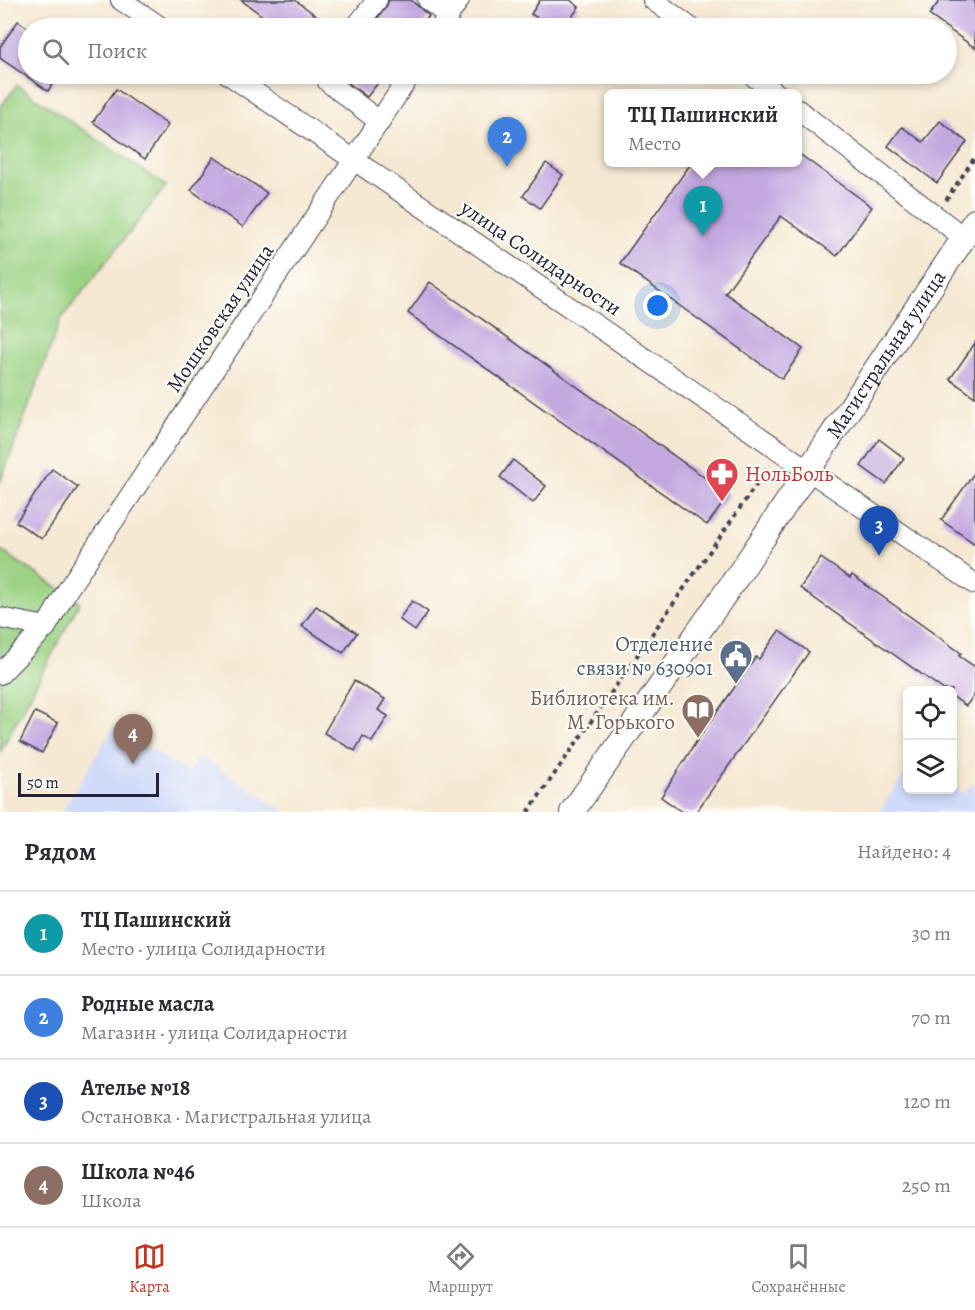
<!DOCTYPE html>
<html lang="ru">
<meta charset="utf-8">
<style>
:root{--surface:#fff;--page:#f7f7f7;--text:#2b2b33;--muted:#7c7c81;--line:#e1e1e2;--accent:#c8321e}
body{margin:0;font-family:Alegreya,serif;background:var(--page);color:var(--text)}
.controls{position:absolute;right:18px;bottom:18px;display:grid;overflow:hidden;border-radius:9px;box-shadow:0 3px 9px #0003}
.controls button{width:54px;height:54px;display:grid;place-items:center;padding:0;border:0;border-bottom:2px solid var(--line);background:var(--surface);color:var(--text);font:30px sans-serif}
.scale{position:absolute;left:18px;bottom:15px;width:141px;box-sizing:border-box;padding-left:6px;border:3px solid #22223b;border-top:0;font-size:16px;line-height:21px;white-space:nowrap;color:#22223b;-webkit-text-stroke:4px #fdfcf7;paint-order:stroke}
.you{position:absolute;left:658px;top:306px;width:21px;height:21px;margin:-15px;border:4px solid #fff;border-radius:50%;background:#1a73e8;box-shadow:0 0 0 9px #1a73e833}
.badge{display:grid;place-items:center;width:39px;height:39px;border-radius:50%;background:var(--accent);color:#fff;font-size:20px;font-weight:700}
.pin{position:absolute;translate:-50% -50px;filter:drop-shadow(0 2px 3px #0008)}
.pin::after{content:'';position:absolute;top:32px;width:21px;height:18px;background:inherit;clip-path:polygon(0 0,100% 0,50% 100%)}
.popup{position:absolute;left:604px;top:89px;width:198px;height:78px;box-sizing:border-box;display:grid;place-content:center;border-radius:9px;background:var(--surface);filter:drop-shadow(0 2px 4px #0005);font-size:20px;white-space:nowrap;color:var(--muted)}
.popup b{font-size:22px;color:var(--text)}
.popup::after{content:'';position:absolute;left:50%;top:100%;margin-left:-12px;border:12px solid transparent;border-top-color:var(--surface)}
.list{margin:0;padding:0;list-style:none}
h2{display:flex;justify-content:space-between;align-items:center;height:78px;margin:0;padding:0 24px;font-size:26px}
h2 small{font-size:20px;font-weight:400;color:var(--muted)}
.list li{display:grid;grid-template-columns:39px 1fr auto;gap:18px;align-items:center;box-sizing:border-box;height:84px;padding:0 24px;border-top:2px solid var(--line)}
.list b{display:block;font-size:22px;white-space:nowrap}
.list p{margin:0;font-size:20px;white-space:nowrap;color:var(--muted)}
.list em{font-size:20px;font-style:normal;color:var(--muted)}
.icon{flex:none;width:33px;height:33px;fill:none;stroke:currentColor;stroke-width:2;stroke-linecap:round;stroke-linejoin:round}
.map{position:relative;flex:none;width:975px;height:812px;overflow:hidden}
.search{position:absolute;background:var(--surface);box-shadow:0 3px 9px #0003;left:18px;right:18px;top:18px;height:66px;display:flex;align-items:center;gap:15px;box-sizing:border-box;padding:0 21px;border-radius:33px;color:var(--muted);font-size:22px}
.sheet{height:414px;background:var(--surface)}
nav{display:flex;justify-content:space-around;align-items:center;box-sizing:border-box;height:84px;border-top:2px solid var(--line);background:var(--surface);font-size:16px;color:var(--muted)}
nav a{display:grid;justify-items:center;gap:3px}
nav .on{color:var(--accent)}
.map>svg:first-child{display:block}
</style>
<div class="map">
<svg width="975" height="812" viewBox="0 0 975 812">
<rect width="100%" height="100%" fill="#fdfcf7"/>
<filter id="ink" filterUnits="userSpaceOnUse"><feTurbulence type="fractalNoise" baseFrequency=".0167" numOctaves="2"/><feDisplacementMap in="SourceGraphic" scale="12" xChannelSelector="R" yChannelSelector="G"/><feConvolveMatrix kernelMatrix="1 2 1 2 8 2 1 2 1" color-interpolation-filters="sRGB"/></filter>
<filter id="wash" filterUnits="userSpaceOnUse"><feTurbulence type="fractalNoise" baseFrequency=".008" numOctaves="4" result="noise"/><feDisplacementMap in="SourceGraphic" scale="24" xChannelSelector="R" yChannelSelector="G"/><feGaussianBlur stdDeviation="1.35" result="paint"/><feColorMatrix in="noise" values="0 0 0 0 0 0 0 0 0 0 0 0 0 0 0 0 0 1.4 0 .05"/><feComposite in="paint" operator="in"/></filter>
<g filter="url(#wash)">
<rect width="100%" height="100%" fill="#f5e8d2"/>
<!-- built -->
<g fill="#d0daf9">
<path d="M115,725L188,773L199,756L286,812H62Z"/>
<path d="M907,771L908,790H952L953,786L963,794L975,782V812H879Z"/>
</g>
<!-- green -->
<g fill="#9bd284" stroke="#5e7a60" stroke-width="1.5">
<path d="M17,85L166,186L61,319L0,483V108Z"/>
<path d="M0,550L80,602L0,752Z"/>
</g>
<g id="blocks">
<!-- building -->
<g fill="#c3a8e0">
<path d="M241,0H295L333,28H279Z"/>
<path d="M389,0H411L429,16L420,28H370L386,7Z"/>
<path d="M540,0H570L579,7L564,28H553L531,14Z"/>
<path d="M940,0H975V48L929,15Z"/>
<path d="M18,21L28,28V74H59L48,91L0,58V47Z"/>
<path d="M338,75V74H385L367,97Z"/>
<path d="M116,89L168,125L145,159L93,122Z"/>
<path d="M940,121L967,142L937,183L888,146L902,127L923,142Z"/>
<path d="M798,153L872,207L837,256L781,216L725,293L803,349L782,379L620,263L692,162H798Z"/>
<path d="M214,157L267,193L243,227L191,190Z"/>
<path d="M546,163L563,175L540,208L523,196Z"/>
<path d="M430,282L729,495L707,525L408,313Z"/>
<path d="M975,343V397L950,379Z"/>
<path d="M879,439L904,458L886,484L861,466Z"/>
<path d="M513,460L546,486L533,503L500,477Z"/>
<path d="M52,469L78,487L42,539L16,522Z"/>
<path d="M975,472V544L941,520Z"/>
<path d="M821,558L850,578L852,575L961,653L959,656L975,667V694L966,706L952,696V690H944L800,588Z"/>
<path d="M412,601L428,612L415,631L399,619Z"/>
<path d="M316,606L357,633L343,653L302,626Z"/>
<path d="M779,631L809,652L696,812H682L661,797L698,739L756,657L759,659Z"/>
<path d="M354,681L385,699L378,710L388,716L372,742L363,736L355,751L324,733Z"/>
<path d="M35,712L58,723L42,753L20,742Z"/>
</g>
</g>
</g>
<g filter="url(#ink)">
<use href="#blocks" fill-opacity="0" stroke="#424052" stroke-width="1.5"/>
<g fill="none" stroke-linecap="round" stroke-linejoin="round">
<!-- minor casing -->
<g stroke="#424052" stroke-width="22">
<g id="minor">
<path d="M121,0L162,28"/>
<path d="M428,0L449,16"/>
<path d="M653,0L691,28"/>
<path d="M355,28L377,0"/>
<path d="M440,28L459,0"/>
<path d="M228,74L975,584"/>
<path d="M325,74L328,82L380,122"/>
<path d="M751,74L777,94"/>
<path d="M798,110L963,237"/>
<path d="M0,618L46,627L68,589L411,74"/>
<path d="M0,674L46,627"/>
</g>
</g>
<!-- major casing -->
<g stroke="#424052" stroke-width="26">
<g id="major">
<path id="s1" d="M572,812L741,571L975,221"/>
</g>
</g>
<!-- path -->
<g stroke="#424052" stroke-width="4" stroke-dasharray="4.5 4.5" stroke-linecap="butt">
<path d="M946,200L975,157"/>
<path d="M528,812L770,465"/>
</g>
<!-- minor -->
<use href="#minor" stroke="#fff" stroke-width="20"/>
<!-- major -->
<use href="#major" stroke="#fff" stroke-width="24"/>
</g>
</g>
<!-- icons -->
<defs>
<g id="pharmacy-pin" transform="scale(1.725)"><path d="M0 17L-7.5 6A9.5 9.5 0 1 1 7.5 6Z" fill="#e0444e" stroke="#fdfcf7"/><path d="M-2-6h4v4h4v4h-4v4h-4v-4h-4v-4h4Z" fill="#fff"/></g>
<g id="civic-pin" transform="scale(1.725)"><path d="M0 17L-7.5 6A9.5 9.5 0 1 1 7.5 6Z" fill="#5c6f8a" stroke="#fdfcf7"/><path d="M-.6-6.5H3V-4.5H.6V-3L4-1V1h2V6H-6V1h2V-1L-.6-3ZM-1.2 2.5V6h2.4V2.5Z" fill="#fff"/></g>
<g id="library-pin" transform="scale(1.725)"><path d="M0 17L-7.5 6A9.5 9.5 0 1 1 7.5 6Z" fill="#8d6e63" stroke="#fdfcf7"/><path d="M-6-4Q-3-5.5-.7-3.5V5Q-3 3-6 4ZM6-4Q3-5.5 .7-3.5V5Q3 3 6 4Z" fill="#fff"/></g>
</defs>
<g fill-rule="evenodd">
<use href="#pharmacy-pin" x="722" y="474"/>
<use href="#civic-pin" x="736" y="656"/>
<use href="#library-pin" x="698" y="710"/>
</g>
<g text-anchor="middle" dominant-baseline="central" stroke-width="4.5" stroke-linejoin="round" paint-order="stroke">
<!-- street labels -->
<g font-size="21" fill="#22223b" stroke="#fdfcf7">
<text transform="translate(541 258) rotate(34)">улица Солидарности</text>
<text transform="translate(220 318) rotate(-56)">Мошковская улица</text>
<text stroke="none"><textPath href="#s1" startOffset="555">Магистральная улица</textPath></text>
</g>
<!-- health labels -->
<g font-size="21" fill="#be3a42" stroke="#fdfcf7" text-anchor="start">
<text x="745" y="474">НольБоль</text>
</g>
<!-- service labels -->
<g font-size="21" fill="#4e5e75" stroke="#fdfcf7" text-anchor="end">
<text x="713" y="644">Отделение<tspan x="713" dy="24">связи № 630901</tspan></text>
</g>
<!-- education labels -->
<g font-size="21" fill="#785e54" stroke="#fdfcf7" text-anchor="end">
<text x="675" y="698">Библиотека им.<tspan x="675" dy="24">М. Горького</tspan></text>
</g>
</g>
</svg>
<div class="controls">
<button><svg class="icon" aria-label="locate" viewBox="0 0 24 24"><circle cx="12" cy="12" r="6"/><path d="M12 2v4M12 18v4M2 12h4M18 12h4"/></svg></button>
<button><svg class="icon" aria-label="layers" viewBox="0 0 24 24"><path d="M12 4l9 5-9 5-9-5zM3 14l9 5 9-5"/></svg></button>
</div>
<div class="scale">50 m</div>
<div class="you"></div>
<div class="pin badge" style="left:703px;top:236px;background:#0f9aa8">1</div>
<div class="popup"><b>ТЦ Пашинский</b>Место</div>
<div class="pin badge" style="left:507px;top:167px;background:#3f7fe0">2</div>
<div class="pin badge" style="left:879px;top:556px;background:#1a4fb4">3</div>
<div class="pin badge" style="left:133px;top:764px;background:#8d6e63">4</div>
<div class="search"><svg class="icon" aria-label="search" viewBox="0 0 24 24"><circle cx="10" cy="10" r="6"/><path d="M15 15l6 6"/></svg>Поиск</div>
</div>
<section class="sheet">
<h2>Рядом<small>Найдено: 4</small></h2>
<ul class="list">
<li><span class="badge" style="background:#0f9aa8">1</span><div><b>ТЦ Пашинский</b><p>Место · улица Солидарности</p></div><em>30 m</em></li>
<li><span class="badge" style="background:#3f7fe0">2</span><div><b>Родные масла</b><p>Магазин · улица Солидарности</p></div><em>70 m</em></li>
<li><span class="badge" style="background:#1a4fb4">3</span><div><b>Ателье №18</b><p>Остановка · Магистральная улица</p></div><em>120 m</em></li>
<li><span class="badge" style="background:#8d6e63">4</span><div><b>Школа №46</b><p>Школа</p></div><em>250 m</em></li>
</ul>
</section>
<nav>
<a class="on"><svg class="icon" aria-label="map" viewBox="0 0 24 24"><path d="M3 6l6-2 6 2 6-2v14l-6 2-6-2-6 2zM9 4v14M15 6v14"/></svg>Карта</a>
<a><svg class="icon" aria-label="directions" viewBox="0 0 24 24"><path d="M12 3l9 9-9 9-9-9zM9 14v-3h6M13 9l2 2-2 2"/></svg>Маршрут</a>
<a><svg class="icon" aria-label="saved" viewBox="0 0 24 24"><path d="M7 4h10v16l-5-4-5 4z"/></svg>Сохранённые</a>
</nav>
